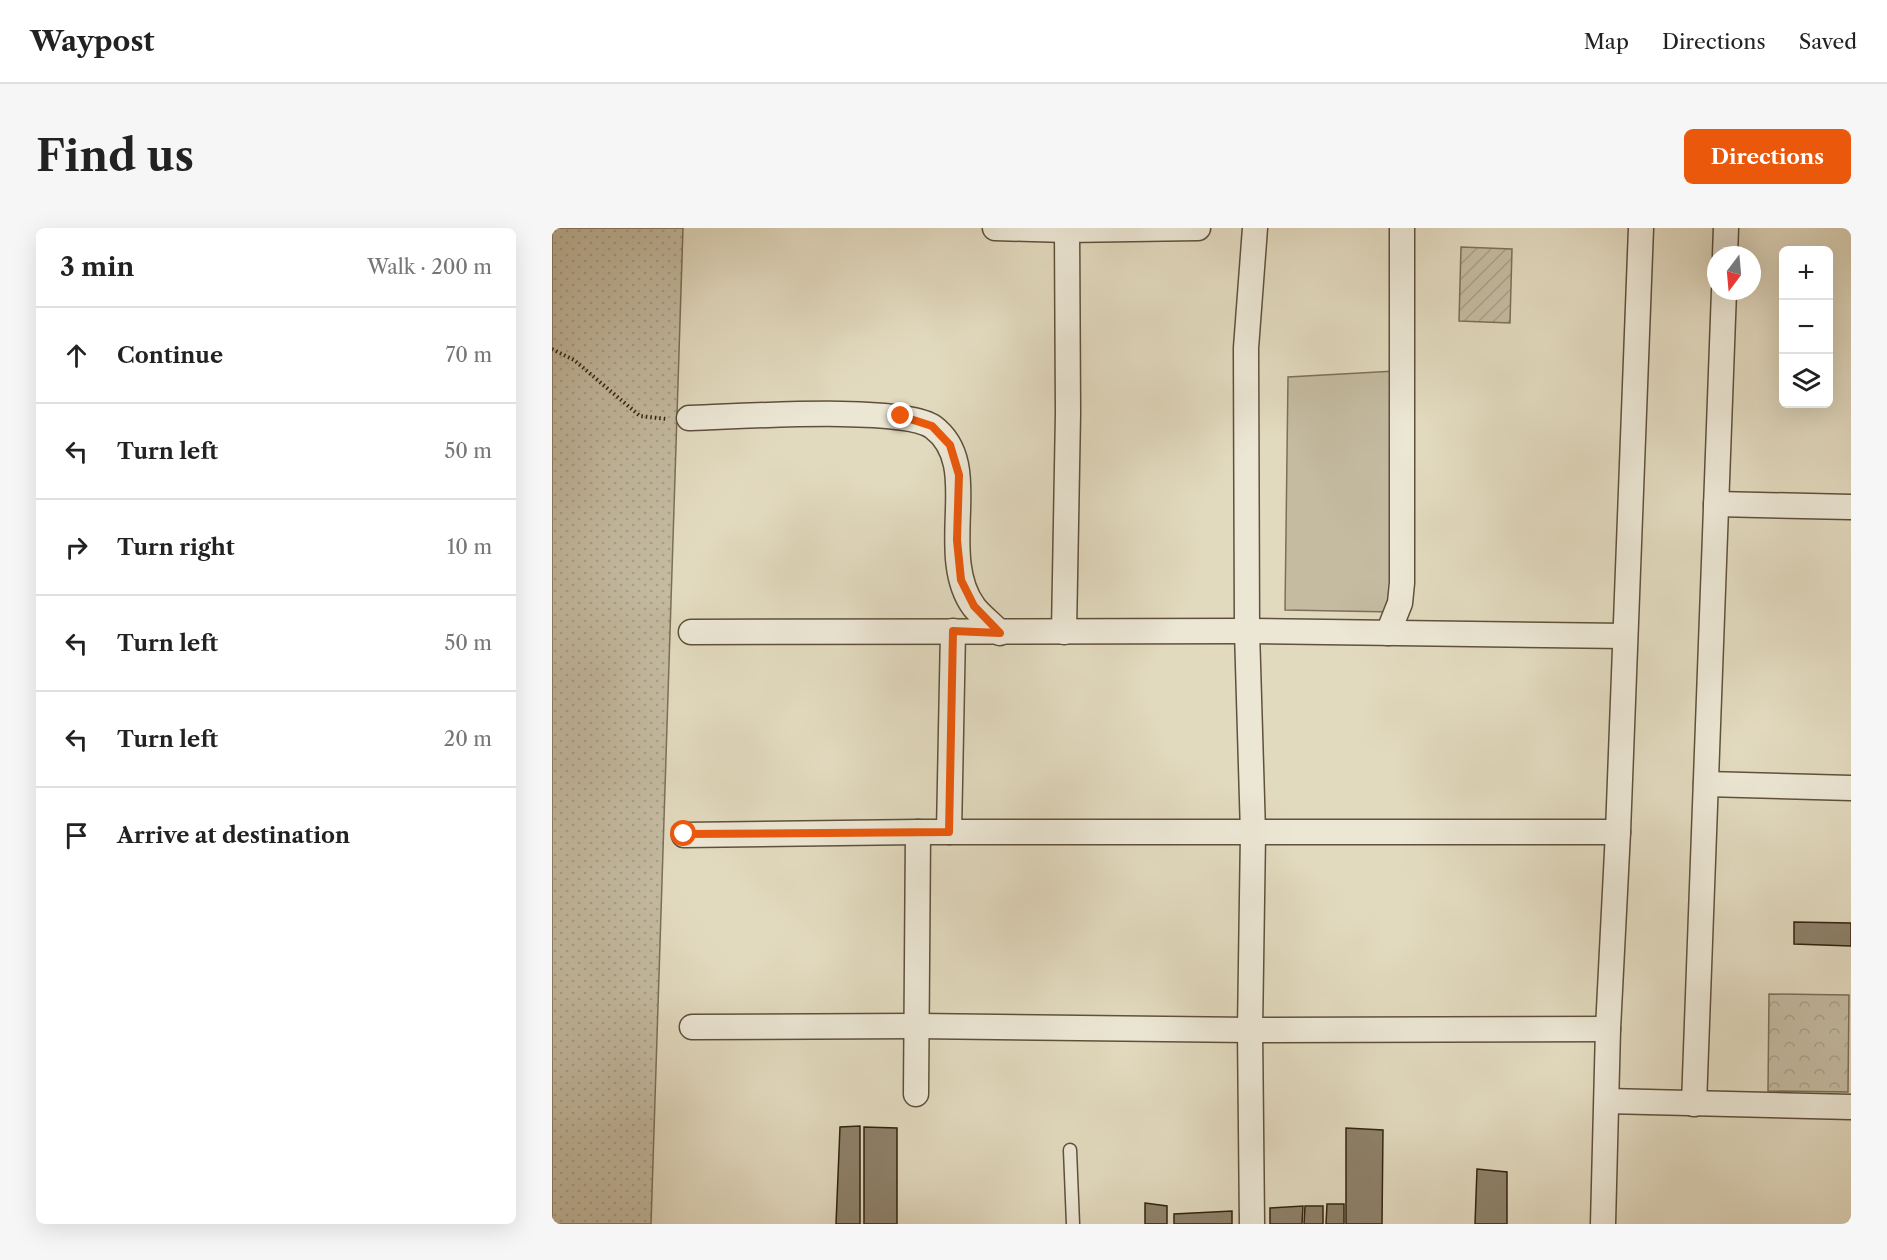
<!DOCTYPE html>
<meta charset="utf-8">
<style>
:root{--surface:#fff;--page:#f6f6f6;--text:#222;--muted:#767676;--line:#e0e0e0;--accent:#ea580c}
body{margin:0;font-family:"Libre Caslon Text",serif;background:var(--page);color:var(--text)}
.controls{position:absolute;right:18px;top:18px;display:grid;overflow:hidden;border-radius:9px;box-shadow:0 6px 24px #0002}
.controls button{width:54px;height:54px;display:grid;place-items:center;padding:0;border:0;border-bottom:2px solid var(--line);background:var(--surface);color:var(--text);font:30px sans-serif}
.compass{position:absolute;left:1155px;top:18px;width:54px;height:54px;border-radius:50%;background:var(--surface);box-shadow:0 6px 24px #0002;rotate:196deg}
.stop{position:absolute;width:18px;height:18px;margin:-14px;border:4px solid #ea580c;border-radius:50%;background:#fff}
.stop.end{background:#ea580c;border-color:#fff;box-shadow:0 2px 6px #0008}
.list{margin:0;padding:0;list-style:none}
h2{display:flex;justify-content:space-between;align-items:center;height:78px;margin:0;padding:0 24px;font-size:26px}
h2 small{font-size:20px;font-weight:400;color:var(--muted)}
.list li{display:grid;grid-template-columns:39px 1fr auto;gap:18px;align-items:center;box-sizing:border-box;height:96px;padding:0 24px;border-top:2px solid var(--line)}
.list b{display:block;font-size:22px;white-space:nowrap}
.list em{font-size:20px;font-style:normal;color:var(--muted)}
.icon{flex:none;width:33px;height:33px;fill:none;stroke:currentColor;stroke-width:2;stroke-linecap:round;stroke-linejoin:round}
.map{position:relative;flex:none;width:1299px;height:996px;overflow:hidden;border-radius:9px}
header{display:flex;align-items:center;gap:36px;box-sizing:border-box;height:84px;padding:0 30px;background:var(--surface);border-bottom:2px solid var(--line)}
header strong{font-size:28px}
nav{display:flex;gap:33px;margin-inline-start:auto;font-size:21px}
.intro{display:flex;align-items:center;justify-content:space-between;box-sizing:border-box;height:144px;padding:0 36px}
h1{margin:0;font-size:42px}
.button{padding:15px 27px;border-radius:9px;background:var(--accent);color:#fff;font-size:21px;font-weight:700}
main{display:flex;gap:36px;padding:0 36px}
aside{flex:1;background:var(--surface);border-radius:9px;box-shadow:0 6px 24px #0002}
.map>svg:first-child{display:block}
</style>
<header>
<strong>Waypost</strong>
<nav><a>Map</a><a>Directions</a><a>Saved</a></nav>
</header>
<div class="intro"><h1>Find us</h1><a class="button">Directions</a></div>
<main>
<aside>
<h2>3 min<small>Walk · 200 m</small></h2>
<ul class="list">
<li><svg class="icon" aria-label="ahead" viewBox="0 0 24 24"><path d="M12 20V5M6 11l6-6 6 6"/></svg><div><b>Continue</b></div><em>70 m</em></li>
<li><svg class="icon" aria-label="left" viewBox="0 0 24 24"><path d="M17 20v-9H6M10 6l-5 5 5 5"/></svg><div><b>Turn left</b></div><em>50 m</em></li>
<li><svg class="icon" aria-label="right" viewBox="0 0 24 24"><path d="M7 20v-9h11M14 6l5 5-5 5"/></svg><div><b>Turn right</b></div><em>10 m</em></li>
<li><svg class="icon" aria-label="left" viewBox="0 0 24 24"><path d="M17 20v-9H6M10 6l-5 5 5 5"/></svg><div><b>Turn left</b></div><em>50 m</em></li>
<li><svg class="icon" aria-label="left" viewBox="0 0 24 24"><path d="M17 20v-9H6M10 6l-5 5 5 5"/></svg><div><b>Turn left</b></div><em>20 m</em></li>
<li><svg class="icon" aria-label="arrive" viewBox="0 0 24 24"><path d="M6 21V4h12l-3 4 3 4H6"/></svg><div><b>Arrive at destination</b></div></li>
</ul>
</aside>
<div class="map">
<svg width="1299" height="996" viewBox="0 0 1299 996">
<defs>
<pattern id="grass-dots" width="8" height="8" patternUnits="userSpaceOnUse" patternTransform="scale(1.5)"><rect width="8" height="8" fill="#c4bba1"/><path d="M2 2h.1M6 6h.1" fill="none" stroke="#a9a08a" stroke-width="1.8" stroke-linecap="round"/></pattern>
<pattern id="park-crowns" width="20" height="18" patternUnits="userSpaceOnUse" patternTransform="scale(1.5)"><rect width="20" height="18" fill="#c4bba1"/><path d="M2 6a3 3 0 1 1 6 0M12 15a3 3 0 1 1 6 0" fill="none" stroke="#a9a08a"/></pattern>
<pattern id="garden-furrows" width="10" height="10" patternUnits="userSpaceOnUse" patternTransform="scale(1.5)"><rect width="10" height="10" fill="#c4bba1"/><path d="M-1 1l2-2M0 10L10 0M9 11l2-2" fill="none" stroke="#a9a08a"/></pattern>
</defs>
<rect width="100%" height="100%" fill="#e2dabf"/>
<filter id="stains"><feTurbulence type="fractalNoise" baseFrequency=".00333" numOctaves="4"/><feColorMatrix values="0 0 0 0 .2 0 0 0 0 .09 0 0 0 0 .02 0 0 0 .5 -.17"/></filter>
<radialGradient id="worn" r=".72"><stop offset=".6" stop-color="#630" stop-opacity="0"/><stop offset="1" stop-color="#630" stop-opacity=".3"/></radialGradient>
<!-- grass -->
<path fill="url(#grass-dots)" stroke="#7c6f59" stroke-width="1.5" d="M0,0H131L99,996H0Z"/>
<!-- park -->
<path fill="url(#park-crowns)" stroke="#7c6f59" stroke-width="1.5" d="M1217,766L1297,767L1296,864L1216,863Z"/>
<!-- garden -->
<path fill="url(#garden-furrows)" stroke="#7c6f59" stroke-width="1.5" d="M909,19L960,21L958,95L907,93Z"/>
<!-- pitch -->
<path fill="#c4bba1" stroke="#7c6f59" stroke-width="1.5" d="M843,143L840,384L733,382L736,149Z"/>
<!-- building -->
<g fill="#8e826b" stroke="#332311" stroke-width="1.5">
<path d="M1242,694L1299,695V718L1242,716Z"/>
<path d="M308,898V996H284L288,899Z"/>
<path d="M312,899L345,900V996H312Z"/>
<path d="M794,900L831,902L830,996H794Z"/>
<path d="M925,941L955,944V996H923Z"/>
<path d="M593,975L615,978V996H593Z"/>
<path d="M775,976H792V996H774Z"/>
<path d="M751,978L750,996H718V980Z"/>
<path d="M753,978H771V996H752Z"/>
<path d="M680,983V996H622V986Z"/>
</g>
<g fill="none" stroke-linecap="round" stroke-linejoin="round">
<!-- service casing -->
<g stroke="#5f513c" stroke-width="15">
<path id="service" d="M518,922L521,996"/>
</g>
<!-- minor casing -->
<g stroke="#5f513c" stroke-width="27">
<g id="minor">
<path d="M443,0L514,2L646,0"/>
<path d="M1173,27L1174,0"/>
<path d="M137,190C181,189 350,177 381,199C408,219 407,252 406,282C405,314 402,352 422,379C429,388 440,396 448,405"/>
<path d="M1164,276L1299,279"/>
<path d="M139,404L695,403L1073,408"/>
<path d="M512,404L516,185L515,0"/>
<path d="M836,405L848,375L850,355V0"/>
<path d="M1154,556L1299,560"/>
<path d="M397,604L401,403"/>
<path d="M132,607L366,604H1066"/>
<path d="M140,799L365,798L698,802L1056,801"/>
<path d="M364,866L366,604"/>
<path d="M1055,873L1299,879"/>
<path d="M1142,876L1172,63"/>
<path d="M700,996L698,802L701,605L695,403L694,120L703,0"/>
<path d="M1051,996L1056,801L1066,604L1089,0"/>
</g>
</g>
<!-- path -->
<path stroke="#332311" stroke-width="4" stroke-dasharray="1.5 3" stroke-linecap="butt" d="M0,121L22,132L88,188L115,191"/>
<!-- service -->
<use href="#service" stroke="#ece7d5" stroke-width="12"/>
<!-- minor -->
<use href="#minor" stroke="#ece7d5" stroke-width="24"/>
</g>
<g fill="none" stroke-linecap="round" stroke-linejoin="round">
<!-- route -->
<path stroke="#ea580c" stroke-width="8" d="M132,606L397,604L401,403L448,405L422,378L409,352L405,312L407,247L398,217L380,198L349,188"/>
</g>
<rect width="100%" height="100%" filter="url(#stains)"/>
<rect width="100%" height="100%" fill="url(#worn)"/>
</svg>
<div class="controls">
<button>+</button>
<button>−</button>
<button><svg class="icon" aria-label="layers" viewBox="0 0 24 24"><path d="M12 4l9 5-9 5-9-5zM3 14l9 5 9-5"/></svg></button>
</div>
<svg class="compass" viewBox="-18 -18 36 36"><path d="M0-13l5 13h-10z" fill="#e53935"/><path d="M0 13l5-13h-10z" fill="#767676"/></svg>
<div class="stop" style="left:132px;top:606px"></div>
<div class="stop end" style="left:349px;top:188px"></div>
</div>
</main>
